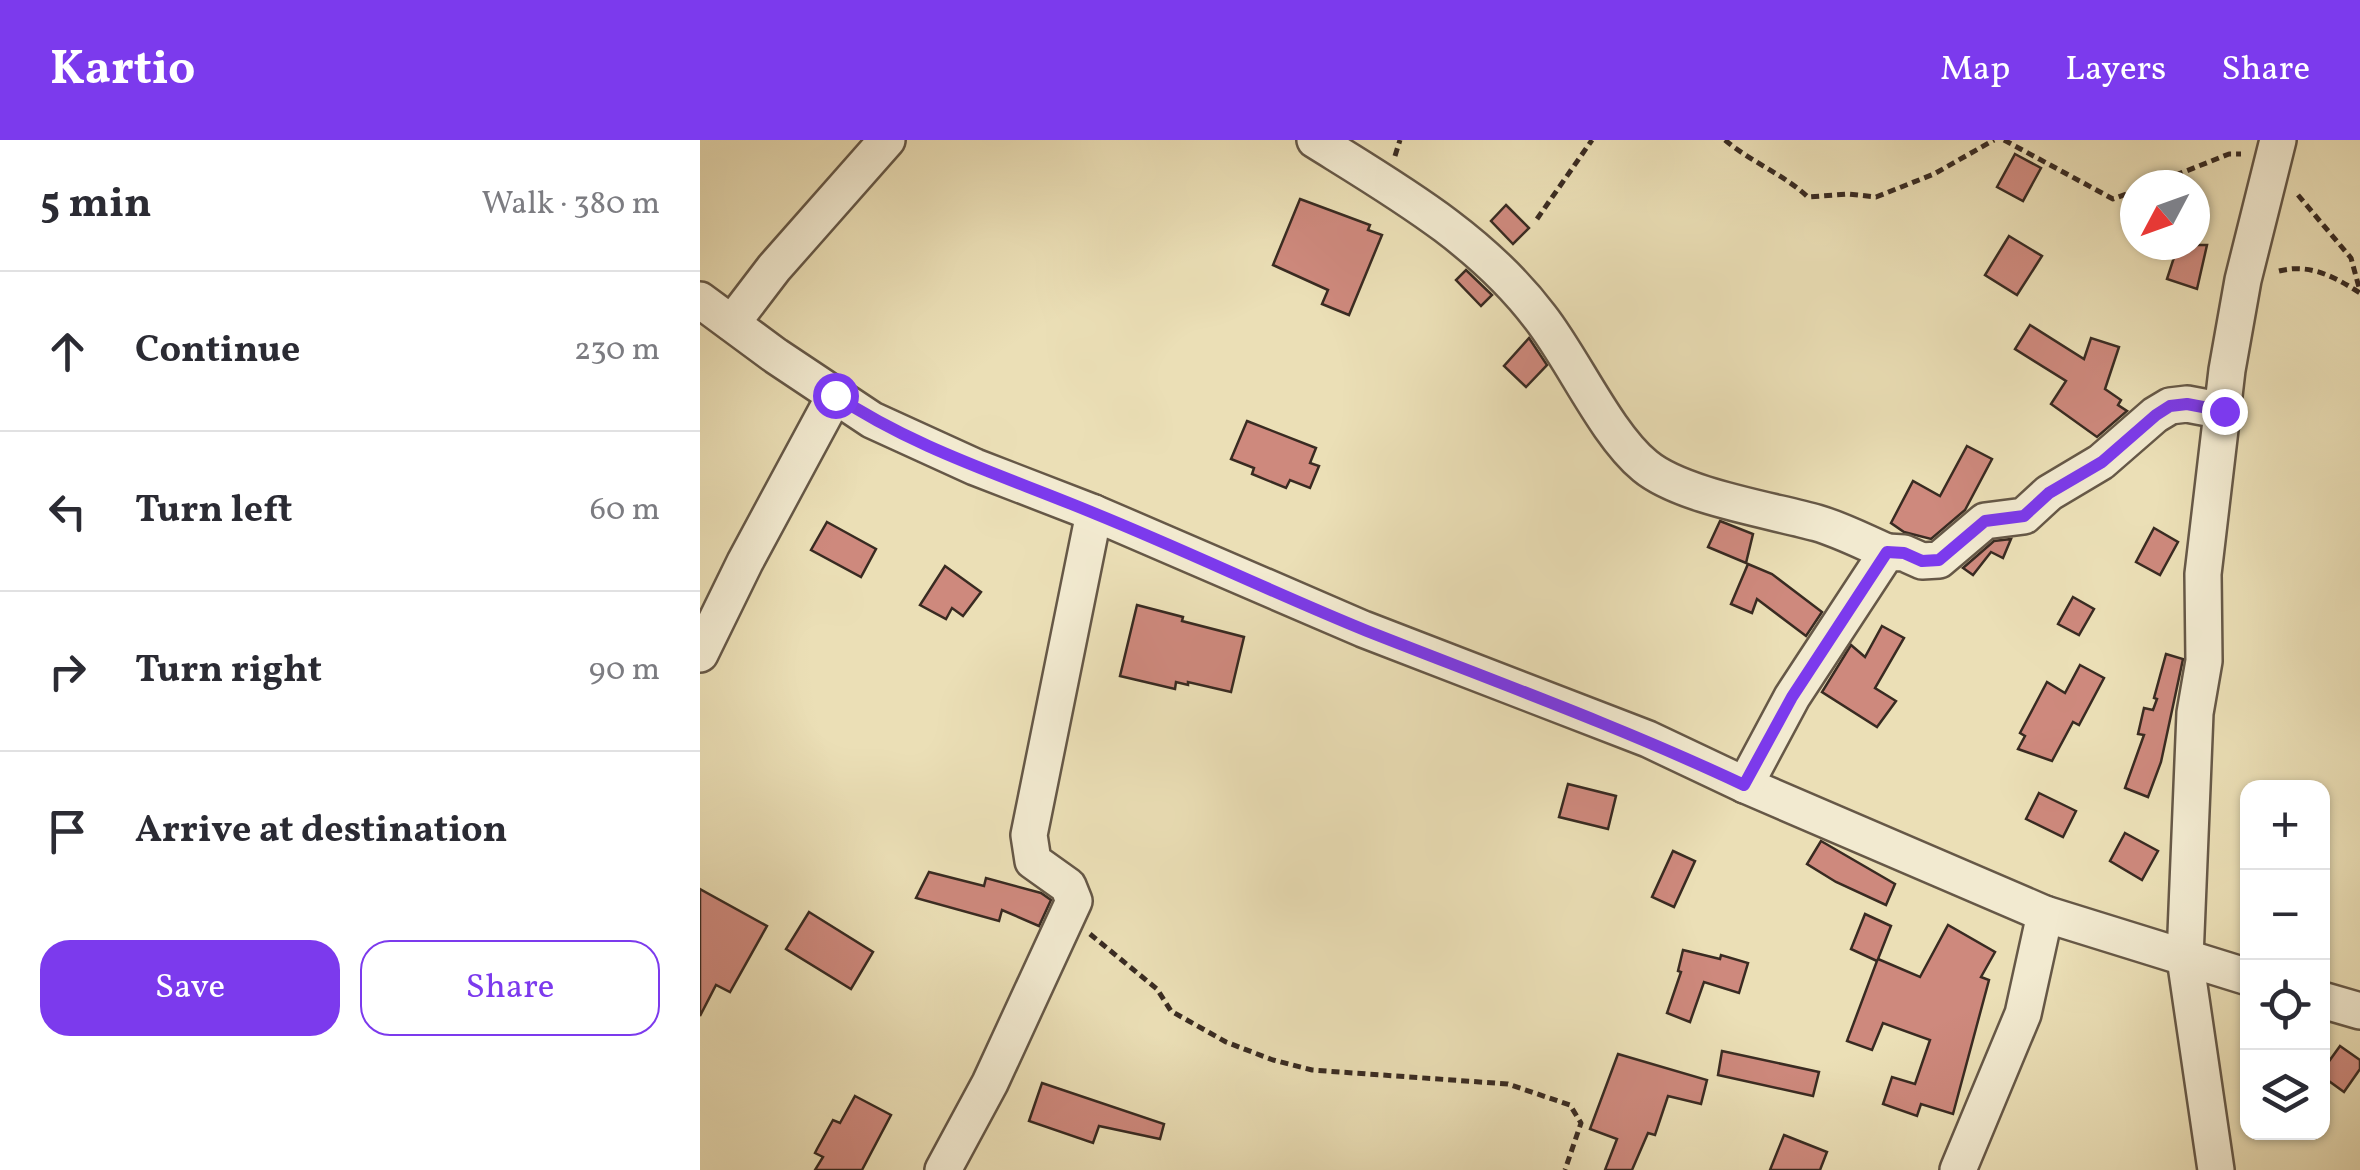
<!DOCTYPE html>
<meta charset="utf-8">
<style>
:root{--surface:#fff;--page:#f7f7f7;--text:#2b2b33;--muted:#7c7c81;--line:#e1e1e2;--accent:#7c3aed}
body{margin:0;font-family:Vollkorn,serif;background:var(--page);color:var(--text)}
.controls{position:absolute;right:30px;bottom:30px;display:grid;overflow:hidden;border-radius:20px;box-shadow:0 2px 8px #0004}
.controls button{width:90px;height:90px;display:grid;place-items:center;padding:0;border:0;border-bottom:2px solid var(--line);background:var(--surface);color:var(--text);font:50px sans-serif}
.compass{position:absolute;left:1420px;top:30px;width:90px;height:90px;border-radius:50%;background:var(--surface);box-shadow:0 2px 8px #0004;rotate:229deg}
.stop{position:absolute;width:30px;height:30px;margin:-22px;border:8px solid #7c3aed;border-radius:50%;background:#fff}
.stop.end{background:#7c3aed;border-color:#fff;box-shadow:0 2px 10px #0008}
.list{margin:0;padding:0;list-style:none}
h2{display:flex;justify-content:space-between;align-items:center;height:130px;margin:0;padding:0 40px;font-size:42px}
h2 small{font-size:32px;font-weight:400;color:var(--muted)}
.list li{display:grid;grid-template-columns:65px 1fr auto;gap:30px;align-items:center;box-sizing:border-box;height:160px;padding:0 40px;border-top:2px solid var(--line)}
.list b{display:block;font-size:38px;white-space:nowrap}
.list em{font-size:32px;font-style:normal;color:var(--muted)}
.actions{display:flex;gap:20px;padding:30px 40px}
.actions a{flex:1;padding:22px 0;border:2px solid var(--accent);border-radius:30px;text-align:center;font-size:35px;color:var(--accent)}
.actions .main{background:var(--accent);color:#fff}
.icon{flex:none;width:55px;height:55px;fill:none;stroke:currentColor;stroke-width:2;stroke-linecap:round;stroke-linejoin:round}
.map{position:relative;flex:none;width:1660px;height:1030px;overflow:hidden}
header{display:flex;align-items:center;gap:60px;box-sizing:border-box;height:140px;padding:0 50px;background:var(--accent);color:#fff}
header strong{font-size:48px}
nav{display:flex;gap:55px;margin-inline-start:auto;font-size:35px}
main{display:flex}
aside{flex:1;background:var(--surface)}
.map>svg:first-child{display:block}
</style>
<header>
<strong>Kartio</strong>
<nav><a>Map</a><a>Layers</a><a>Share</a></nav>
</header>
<main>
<aside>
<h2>5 min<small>Walk · 380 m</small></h2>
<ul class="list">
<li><svg class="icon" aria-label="ahead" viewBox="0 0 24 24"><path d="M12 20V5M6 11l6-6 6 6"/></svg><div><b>Continue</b></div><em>230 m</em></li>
<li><svg class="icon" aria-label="left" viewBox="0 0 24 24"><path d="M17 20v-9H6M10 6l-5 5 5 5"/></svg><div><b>Turn left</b></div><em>60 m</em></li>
<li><svg class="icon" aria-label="right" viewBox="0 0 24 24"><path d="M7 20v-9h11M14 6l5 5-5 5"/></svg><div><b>Turn right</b></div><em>90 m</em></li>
<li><svg class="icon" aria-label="arrive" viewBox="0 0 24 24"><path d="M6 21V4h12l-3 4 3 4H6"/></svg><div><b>Arrive at destination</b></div></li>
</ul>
<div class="actions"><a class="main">Save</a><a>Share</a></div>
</aside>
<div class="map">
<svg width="1660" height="1030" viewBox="0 0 1660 1030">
<rect width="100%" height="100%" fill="#ebdfb6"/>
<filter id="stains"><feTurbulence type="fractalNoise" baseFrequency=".002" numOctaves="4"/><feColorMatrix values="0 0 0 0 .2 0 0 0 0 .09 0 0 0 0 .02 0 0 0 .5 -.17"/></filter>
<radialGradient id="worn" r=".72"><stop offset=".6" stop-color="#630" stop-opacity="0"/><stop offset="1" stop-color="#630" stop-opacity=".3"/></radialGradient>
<!-- building -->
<g fill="#ce897d" stroke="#392b22" stroke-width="2.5">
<path d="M1315,14L1341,28L1323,61L1297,47Z"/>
<path d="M600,59L670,85L668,90L682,95L649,175L622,164L628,150L573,125Z"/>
<path d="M806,65L829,88L813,104L791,81Z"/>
<path d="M1309,96L1342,116L1317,155L1285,135Z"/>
<path d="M1478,105H1507L1497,149L1467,139Z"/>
<path d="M766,130L792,155L781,166L756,140Z"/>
<path d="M1330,185L1384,219L1391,198L1419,207L1405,249L1421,260L1418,265L1427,271L1397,297L1351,264L1366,241L1315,209Z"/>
<path d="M829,198L847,225L826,247L804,226Z"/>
<path d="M547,281L616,308L610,323L619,326L610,348L590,340L586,348L552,334L554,328L531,319Z"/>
<path d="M1267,306L1292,319L1265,370L1231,399L1204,392L1191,383L1213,341L1240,356Z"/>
<path d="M1020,381L1053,394L1046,423L1008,407Z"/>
<path d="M127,382L176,409L161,437L111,410Z"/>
<path d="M1454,388L1478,402L1460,435L1436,422Z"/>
<path d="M1311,399L1303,418L1291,412L1273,435L1263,428L1294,401Z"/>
<path d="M1048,424L1072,434L1122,472L1106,496L1057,459L1052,473L1031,464Z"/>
<path d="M245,426L281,452L263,476L252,468L246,479L220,465Z"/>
<path d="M1373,457L1394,469L1379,495L1358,484Z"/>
<path d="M437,465L483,477L482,481L544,497L531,552L488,542V545L476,542L475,549L420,536Z"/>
<path d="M1182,486L1204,498L1175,548L1196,561L1177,587L1122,552L1151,505L1165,517Z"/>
<path d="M1466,514L1483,519L1461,622L1448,657L1425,648L1444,595L1438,594L1444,568L1453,570L1457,559L1454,558Z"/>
<path d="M1380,525L1404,538L1379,585L1373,582L1352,621L1318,609L1325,596L1320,593L1347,542L1365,553Z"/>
<path d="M868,644L916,656L908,689L859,677Z"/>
<path d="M1339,653L1376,671L1363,697L1326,679Z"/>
<path d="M1425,693L1458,711L1442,740L1410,721Z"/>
<path d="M1121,701L1195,744L1186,765L1136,742L1107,724Z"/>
<path d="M973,711L995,721L974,767L952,757Z"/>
<path d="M229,732L284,746L286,738L341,753L351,760L339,786L302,770L299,781L216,758Z"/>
<path d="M0,749L67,786L30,852L16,845L0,876Z"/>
<path d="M109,772L173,812L151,849L86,809Z"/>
<path d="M1165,774L1191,786L1178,819L1220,837L1248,785L1295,812L1281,837L1289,840L1253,974L1221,964L1217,976L1183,964L1192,937L1215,944L1230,900L1183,883L1172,910L1147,901L1177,821L1151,809Z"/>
<path d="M983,810L1020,819L1021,815L1048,823L1039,853L1004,842L990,882L967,873L981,832L978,831Z"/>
<path d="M1640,906L1660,920V929L1644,952L1622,936V931Z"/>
<path d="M1022,911L1119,932L1113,956L1018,935Z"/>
<path d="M918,914L1007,940L1001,964L968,956L955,995L948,993L932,1030H905L917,999L890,989Z"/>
<path d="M342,943L464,984L460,999L399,986L393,1003L329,981Z"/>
<path d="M155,956L191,975L162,1030H115L123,1017L115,1013L117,1009L133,980L140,983Z"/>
<path d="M1084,995L1127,1012L1120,1030H1070Z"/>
</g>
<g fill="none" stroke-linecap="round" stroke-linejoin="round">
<!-- street casing -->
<g stroke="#665847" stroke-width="40">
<g id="street">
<path d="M615,0C697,51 781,99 840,177C873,219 906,294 945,326C981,356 1070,370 1117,383C1141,390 1164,402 1187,412"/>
<path d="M0,160L76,216L172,280L275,327L394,373L663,489L948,599L1045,645L1345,774L1548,837"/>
<path d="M32,183L74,128L187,0"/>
<path d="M0,514L45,422L135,255"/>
<path d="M1045,645L1092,557L1187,412L1204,413L1222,421L1239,420L1285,381L1324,376L1349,353L1401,322L1455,275L1470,266L1487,264L1524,271"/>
<path d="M1622,860L1660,871"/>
<path d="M243,1030L290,943L374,761L368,746L333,721L329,695L394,373"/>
<path d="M1258,1030L1323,874L1345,774"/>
<path d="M1516,1030L1485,818L1495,573L1504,521L1503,434L1527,230L1543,140L1578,0"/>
</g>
</g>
<!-- path -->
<g stroke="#392b22" stroke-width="5" stroke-dasharray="8 5" stroke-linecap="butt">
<path d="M1025,0C1051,22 1083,34 1108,57L1148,54L1176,57L1234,34L1294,0"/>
<path d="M1304,0L1413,59L1435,51"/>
<path d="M695,16L700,0"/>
<path d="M1451,45L1529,14H1541"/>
<path d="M1598,55L1651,118L1660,151"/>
<path d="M837,79L892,0"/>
<path d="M1579,131C1610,123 1635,137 1660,153"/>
<path d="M390,794L457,849L471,871L526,902L573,920L612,930L808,944L870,965L881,983L865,1030"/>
</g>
<!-- street -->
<use href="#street" stroke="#f2ead0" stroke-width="35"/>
</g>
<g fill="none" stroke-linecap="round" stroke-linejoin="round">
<!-- route -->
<path stroke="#7c3aed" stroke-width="12" d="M135,255C215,309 308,337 396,374C487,411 576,454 667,491C794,541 921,587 1044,645L1092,557L1187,412L1204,413L1222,421L1239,420L1285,381L1324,376L1349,353L1402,322L1456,275L1470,266L1487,264L1524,271"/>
</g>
<rect width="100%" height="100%" filter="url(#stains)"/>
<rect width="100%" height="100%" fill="url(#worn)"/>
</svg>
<div class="controls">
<button>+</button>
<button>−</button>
<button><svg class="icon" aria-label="locate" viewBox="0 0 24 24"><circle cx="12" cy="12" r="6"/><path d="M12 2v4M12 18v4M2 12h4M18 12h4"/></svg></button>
<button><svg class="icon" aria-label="layers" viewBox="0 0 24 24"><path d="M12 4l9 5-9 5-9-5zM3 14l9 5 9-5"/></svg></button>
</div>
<svg class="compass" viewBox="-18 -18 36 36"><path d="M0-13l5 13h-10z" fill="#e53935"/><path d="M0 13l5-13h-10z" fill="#7c7c81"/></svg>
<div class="stop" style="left:135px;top:255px"></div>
<div class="stop end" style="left:1524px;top:271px"></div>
</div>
</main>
